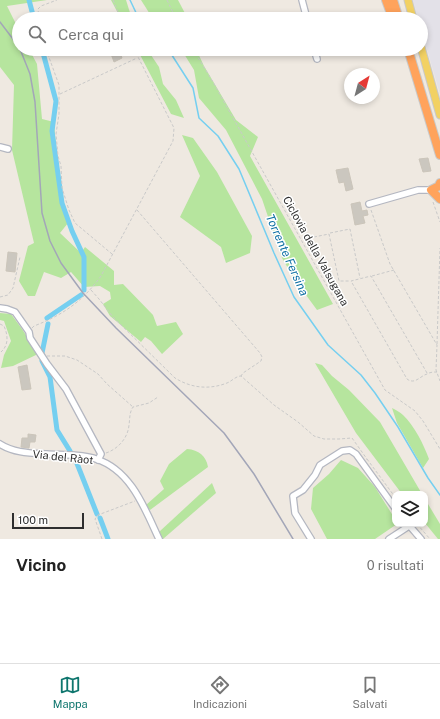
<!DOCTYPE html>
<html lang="it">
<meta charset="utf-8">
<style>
:root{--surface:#fff;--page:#f2f2f2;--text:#222;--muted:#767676;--line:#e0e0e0;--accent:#0f766e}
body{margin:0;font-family:"Public Sans",sans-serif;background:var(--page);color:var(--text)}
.controls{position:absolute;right:12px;bottom:12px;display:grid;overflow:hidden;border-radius:8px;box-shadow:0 2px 6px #0003}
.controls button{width:36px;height:36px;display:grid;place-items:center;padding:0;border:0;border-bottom:1px solid var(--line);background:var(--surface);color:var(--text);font:20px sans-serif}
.compass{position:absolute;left:344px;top:68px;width:36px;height:36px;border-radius:50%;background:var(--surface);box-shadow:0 2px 6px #0003;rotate:36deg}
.scale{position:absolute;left:12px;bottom:10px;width:72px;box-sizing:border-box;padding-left:4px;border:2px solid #2e2e2e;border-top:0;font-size:11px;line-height:14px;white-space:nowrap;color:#2e2e2e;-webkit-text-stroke:3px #fff;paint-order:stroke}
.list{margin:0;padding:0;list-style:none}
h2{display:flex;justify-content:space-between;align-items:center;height:52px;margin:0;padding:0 16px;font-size:17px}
h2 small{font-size:13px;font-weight:400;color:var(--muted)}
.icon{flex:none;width:22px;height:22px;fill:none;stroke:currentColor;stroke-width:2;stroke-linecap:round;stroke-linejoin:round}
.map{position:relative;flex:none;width:440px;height:539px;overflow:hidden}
.search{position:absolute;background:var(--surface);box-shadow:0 2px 6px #0003;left:12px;right:12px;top:12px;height:44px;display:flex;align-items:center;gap:10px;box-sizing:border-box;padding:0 14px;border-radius:22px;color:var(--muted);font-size:15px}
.sheet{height:124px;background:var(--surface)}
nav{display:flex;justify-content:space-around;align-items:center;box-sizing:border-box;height:56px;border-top:1px solid var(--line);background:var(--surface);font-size:11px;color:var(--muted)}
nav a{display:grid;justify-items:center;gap:2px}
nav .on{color:var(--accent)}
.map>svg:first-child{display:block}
</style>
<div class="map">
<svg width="440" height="539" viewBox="0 0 440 539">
<rect width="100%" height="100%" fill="#efe9e1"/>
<!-- industrial -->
<path fill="#e3e1e8" d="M413,0H440V94L421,29V19H418Z"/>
<!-- green -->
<g fill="#b6e59e">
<path d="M0,0H47L7,6L19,30V49H29L37,64L42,119L54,122L60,200L68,223L60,233L81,253L85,247L114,271V285L123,284L153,315L157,326L176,322L183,334L162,354L151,341L145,337L141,342L110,316L103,304L111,299L110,292L100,286L84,287L71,272L61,278L44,272L35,296H28L19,281L28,246L34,243L12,150L14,85L0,67Z"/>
<path d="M111,0H126L132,19H121Z"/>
<path d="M141,0H178L188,19H153Z"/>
<path d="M137,49H147L159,67L163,84L176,100L184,118L171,114Z"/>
<path d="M181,49H196L204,66L236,120L258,137L250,156L333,304L317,310L295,280L282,258L262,199L226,130L199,98L194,70Z"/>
<path d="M182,135L193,138L217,172L252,236L250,253L226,263L221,247L180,217L200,176Z"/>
<path d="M0,313L11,314L22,329L38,354L13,366L1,368L4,355L11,341L4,321L0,320Z"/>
<path d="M315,363L322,365L332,376L349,390L380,422L422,494H402L356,433Z"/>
<path d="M392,408C396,410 400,412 403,415C414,425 424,445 429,459L423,468L397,423Z"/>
<path d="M187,449C199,450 206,456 208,467L150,510L146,505L164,489L160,481L169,464Z"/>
<path d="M341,460L358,468L375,487L395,519V524H397L375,539H327L311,509L313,488L329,474Z"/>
<path d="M212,483L216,493L163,539L159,532Z"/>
<path d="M425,499L440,524V539H438L425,523Z"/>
</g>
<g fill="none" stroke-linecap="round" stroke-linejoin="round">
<!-- stream -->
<g stroke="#75cff0" stroke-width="1.5">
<path d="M130,0L139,19"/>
<path d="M168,49L193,88L199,118L218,136L239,169L274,253L294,297L328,345L361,375L375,393L398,427L428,478L440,495"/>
</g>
<!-- canal -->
<g stroke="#75cff0" stroke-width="5">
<path d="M29,0L34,19"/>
<path d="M42,49L56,101L52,131L62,203L72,231L84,257V290"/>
<path d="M47,318L81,295"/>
<path d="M42,353L48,324"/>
<path d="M42,361L50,377L57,430L70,451"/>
<path d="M76,461L97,514"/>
<path d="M100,518L108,539"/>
</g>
</g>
<!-- building -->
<g fill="#cbc7bf" stroke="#cbc5ba">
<path d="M114,49L116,52L119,50L122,58L114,62L110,51Z"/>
<path d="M428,158L431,171L423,172L419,159Z"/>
<path d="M348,168L353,189L346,191L344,182L339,183L336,170Z"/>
<path d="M360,202L362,211L367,210L368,215L363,216L365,223L355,225L351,204Z"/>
<path d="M8,252L17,253L15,272L6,271Z"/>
<path d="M27,365L31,389L22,390L18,367Z"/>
<path d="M28,434L36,435L35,442H30L29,448L21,447L22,438H28Z"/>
</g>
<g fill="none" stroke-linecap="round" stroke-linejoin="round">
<!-- minor casing -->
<g stroke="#b4b7c1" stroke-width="8">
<g id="minor">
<path d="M302,0L307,19"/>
<path d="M314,49L317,59"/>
<path d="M0,147L8,149"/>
<path d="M369,204L418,190H431"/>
<path d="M0,308L7,309L15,312L29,332L30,338L47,364L66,389L101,454L98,460"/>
<path d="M0,444C14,453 31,453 47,454C62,455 83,454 96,459C131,470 145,509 159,539"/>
<path d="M408,524L421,539"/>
<path d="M311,539L295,513L293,496L303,490L315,475L320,465L342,451L350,450L356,454L395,508"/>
<path d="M389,539L409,526"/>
</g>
</g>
<!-- major casing -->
<g stroke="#c9c9c9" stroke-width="9">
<g id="major">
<path d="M408,0L413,19"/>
<path d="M421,47L440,115"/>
</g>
</g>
<!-- highway casing -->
<g stroke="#c9c9c9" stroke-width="10">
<g id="highway">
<path d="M386,0L393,19"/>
<path d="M393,0L399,19"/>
<path d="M408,49L440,155"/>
<path d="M440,183L439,186L431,190L440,199"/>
</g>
</g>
<!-- path -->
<g stroke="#c9c9c9" stroke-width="1" stroke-dasharray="3 2" stroke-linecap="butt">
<path d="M113,0L121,19"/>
<path d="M167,0L176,19"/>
<path d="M39,19L38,9L41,6L57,0"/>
<path d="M46,49L59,85V114L56,134L58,156L61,166L62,188L69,210L75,223L112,254"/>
<path d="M193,49L213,82L385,390L415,411L423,421L440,449"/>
<path d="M60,94L137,58"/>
<path d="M433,202L440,222"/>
<path d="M137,210L260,353L262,357L261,361L243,373L241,376"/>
<path d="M371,210L390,264L437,345L436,370L440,381"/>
<path d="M330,233L350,229L360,278"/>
<path d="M309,238L329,234L339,281H350"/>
<path d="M372,276L394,270"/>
<path d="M91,290L99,299L113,317L175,378C191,388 209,390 227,383C232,381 236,376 241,376L274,405L298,422L314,436L324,439H339L352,438L367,459V460"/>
<path d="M0,297L8,295L13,288L20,257"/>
<path d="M0,324L4,326C8,335 9,345 1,352"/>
<path d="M32,328L34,326C63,315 83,301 101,276L173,141L174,128L134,49"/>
<path d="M437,344L440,248"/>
<path d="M47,356H65L77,360L98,374L107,384L133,407"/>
<path d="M427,373L371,276L351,281L407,379C415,385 420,376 427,374C430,372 434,372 437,372"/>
<path d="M106,453C118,449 128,438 129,425C130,419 129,413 133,407L149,403L158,397"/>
<path d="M367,459L395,497"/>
<path d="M417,524L430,539"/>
<path d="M102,539L95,519L98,515L135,501"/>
</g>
<!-- minor -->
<use href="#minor" stroke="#fff" stroke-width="5.5"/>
<!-- major -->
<use href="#major" stroke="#f2d163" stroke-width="7"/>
<!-- highway -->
<use href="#highway" stroke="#ffa35c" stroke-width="8"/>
<!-- rail -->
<g stroke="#a3a6b8" stroke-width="1.5">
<path d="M0,22L19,47"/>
<path d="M20,49L30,74L35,102L42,213L50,241L61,263L83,293L116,328L224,433L254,474L293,539"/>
</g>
</g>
<g text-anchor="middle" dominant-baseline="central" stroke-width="3" stroke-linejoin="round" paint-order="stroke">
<!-- street labels -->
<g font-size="11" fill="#2e2e2e" stroke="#fff">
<text transform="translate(316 251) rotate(61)">Ciclovia della Valsugana</text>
<text transform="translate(63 457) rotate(6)">Via del Ràot</text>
</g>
<!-- water labels -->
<g font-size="12" font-style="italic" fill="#0d6fa3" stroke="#fff">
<text transform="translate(287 255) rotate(66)">Torrente Fersina</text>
</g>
</g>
</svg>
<div class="controls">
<button><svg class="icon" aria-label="layers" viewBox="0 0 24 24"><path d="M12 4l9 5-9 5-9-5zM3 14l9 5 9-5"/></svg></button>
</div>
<svg class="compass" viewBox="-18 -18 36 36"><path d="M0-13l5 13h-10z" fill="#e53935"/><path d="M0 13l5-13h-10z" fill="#767676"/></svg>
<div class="scale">100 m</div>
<div class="search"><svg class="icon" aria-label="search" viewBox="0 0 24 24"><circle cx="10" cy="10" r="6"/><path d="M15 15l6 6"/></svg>Cerca qui</div>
</div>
<section class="sheet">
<h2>Vicino<small>0 risultati</small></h2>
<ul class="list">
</ul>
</section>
<nav>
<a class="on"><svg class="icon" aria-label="map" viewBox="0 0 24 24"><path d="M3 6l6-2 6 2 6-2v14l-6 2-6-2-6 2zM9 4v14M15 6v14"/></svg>Mappa</a>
<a><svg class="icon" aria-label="directions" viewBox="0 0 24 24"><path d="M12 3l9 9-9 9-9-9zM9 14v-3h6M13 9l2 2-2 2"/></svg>Indicazioni</a>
<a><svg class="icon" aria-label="saved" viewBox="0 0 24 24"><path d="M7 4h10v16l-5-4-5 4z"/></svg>Salvati</a>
</nav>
